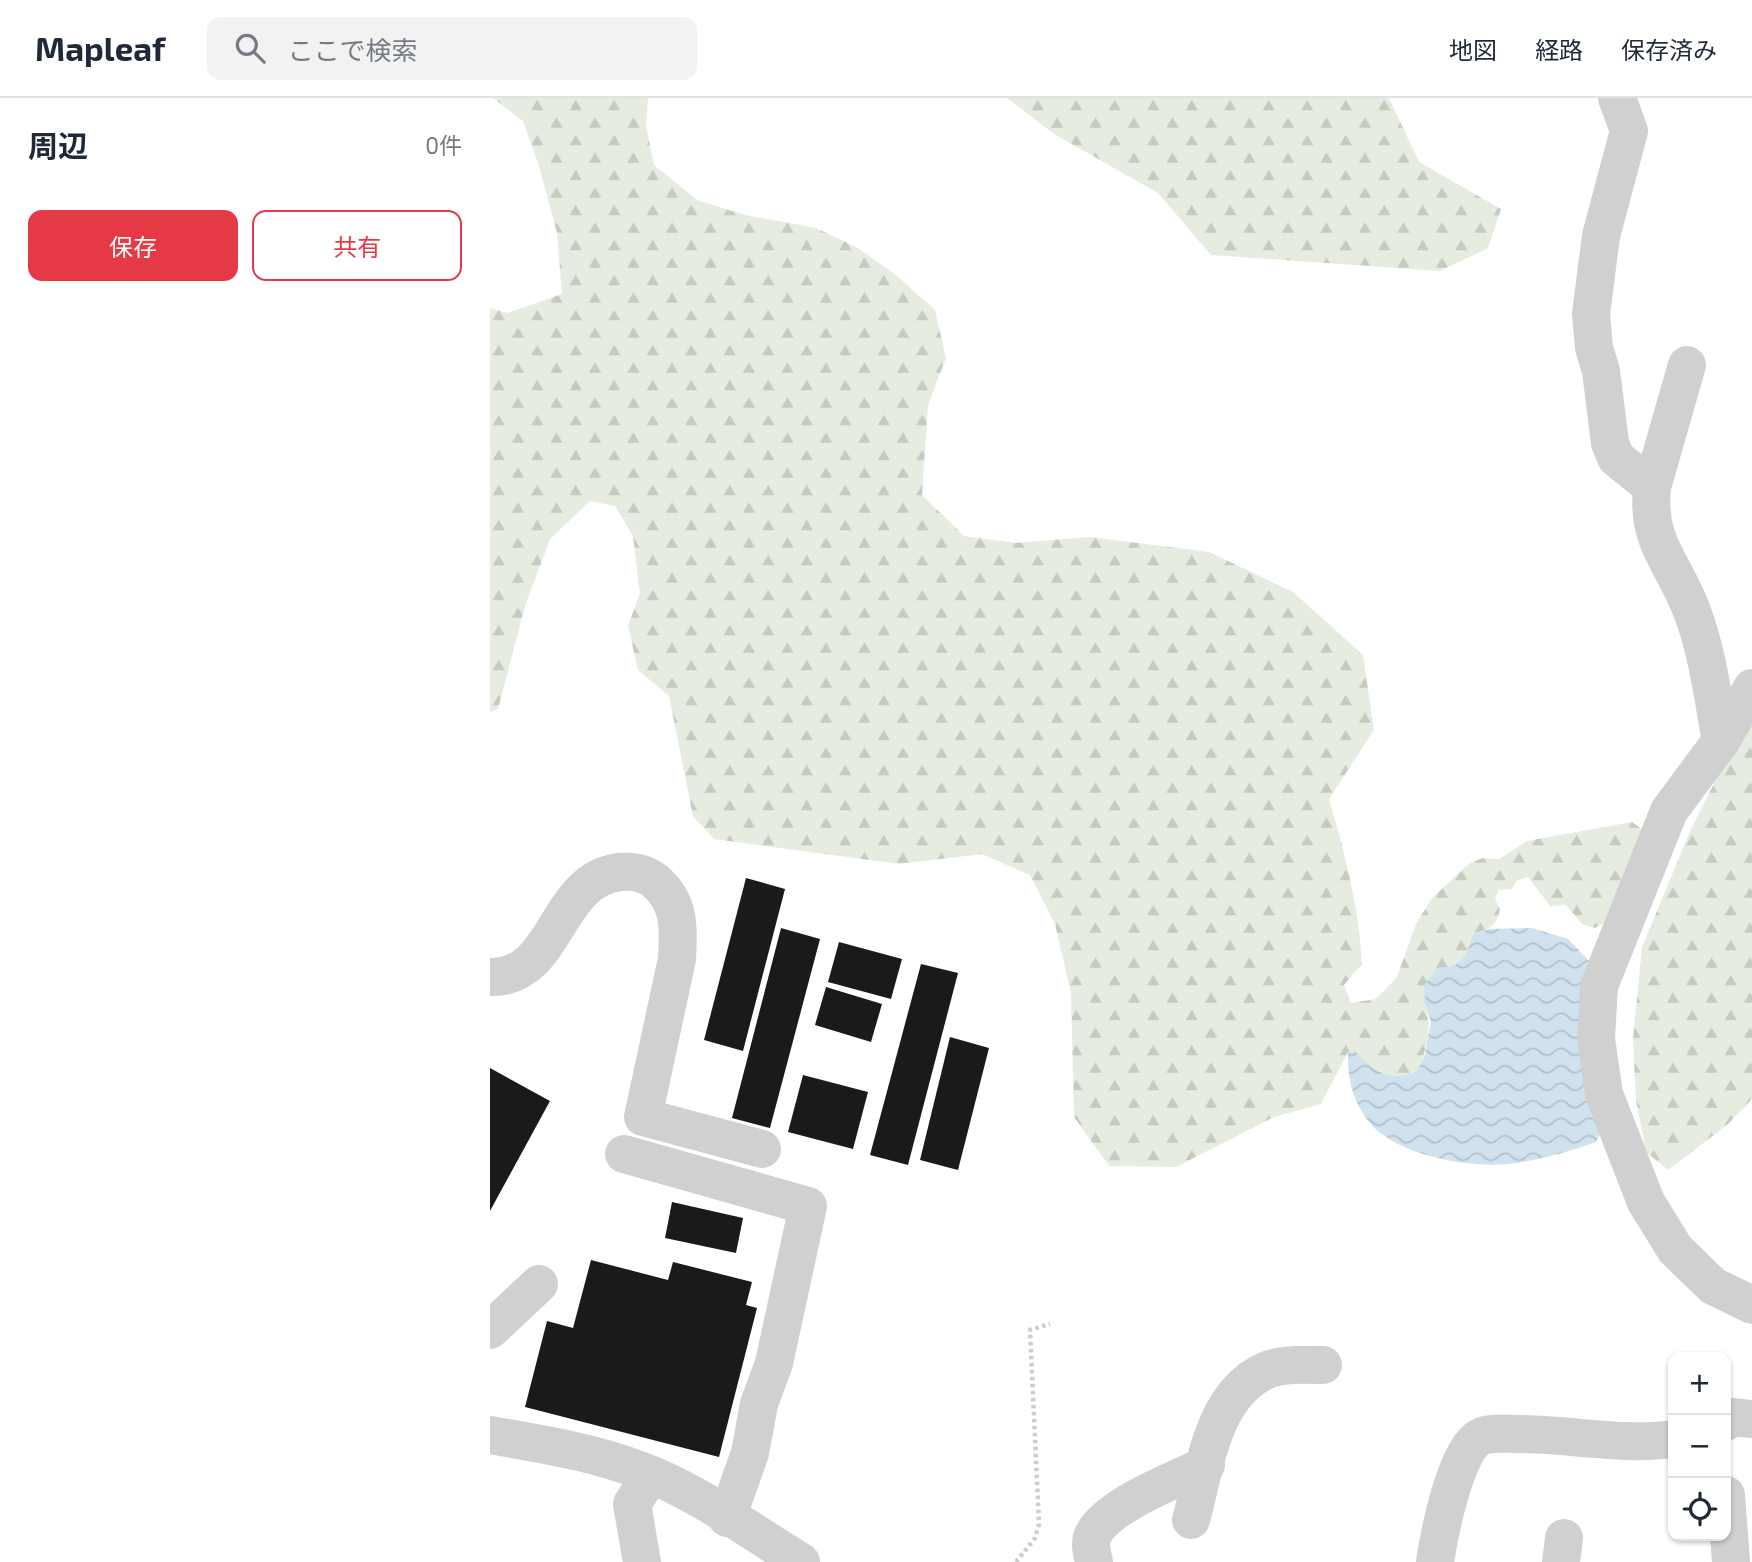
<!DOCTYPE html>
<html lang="ja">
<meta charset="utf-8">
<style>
:root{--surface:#fff;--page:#f2f2f3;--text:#1f2937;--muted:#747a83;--line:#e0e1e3;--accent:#e63946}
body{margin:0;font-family:"Exo 2","Noto Sans JP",sans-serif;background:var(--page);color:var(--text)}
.controls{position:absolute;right:21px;bottom:21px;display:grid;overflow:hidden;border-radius:14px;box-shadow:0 2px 5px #0004}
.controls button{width:63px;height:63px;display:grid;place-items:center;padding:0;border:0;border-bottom:2px solid var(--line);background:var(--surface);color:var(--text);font:35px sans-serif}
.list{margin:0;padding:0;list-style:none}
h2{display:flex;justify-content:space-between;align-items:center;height:91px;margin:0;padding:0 28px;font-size:30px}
h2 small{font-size:23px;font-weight:400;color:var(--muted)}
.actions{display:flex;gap:14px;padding:21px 28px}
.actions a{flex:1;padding:16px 0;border:2px solid var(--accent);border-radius:14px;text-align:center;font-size:24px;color:var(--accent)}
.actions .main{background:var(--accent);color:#fff}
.icon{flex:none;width:38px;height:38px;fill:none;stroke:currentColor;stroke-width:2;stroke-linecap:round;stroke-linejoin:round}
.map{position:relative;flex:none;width:1262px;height:1464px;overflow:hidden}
header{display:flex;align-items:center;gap:42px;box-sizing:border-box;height:98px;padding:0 35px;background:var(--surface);border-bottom:2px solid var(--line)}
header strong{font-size:33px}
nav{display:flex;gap:38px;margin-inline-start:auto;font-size:24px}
.search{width:490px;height:63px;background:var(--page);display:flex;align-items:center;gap:18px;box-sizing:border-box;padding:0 24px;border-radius:14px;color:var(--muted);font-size:26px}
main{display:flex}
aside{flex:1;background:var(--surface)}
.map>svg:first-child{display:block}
</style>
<header>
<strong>Mapleaf</strong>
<div class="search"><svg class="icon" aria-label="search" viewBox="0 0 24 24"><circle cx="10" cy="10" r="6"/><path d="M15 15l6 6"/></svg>ここで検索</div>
<nav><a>地図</a><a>経路</a><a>保存済み</a></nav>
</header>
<main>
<aside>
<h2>周辺<small>0件</small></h2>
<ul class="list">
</ul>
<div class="actions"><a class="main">保存</a><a>共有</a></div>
</aside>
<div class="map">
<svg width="1262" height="1464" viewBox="0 0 1262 1464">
<defs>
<pattern id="forest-firs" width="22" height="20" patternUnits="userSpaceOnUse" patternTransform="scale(1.75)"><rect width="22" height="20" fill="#e6ecdf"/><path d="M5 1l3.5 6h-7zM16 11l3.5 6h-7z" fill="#c6cbc0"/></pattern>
<pattern id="water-waves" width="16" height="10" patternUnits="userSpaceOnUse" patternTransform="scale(1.75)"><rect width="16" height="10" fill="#cfe2ee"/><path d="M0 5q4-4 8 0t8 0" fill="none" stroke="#b2c2cd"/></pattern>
</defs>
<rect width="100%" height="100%" fill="#fff"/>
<!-- forest -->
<g fill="url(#forest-firs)">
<path d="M3,0H158L156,28L164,67L207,102L255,117L326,130L368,150L407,178L445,212L456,260L438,307L432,397L474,438L526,445L600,439L719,454L803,494L873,557L884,632L839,701C855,756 869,808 872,866L854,887L861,905L886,901L907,879L926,826L942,800L980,765L993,760L1009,761L1037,743L1142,724L1153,732L1127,817L1105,830L1092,826L1076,807L1060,808L1038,779L1026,783L1022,791L1009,792L1005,800L1010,812C1006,828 999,831 983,836L973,863L963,870L935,907C943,930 937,951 927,973C898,985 886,974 865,953L858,954L831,1006L784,1019L686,1069L619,1068L584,1019L581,895L565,826L540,777L492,756L409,766L224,741L203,718L179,598L148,572L138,528L150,495L143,438L125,408L100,403L60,441L35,508L8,611L0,614V210L17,215L72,196L67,135L49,68L33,23Z"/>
<path d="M517,0H899L929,64L1011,111L998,150L950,173L721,157L668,95L564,36Z"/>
<path d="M1262,610V1001L1237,1027L1178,1072L1156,1054L1146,1002L1143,941L1152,849L1201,731Z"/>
</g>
<!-- water -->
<path fill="url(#water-waves)" d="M1042,830L1078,841L1104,868L1111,1034L1106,1044C1077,1054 1048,1063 1017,1066C978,1070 906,1057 880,1025C863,1005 857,980 858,954L865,953C886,974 898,985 927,973L935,956L941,924L935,907L934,887L948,869C973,871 976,857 983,836L999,831Z"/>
<!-- building -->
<g fill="#1a1a1a">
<path d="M256,780L295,791L253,953L214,942Z"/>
<path d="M291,830L330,841L280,1030L242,1020Z"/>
<path d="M349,844L412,861L401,901L338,884Z"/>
<path d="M431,866L468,875L418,1067L380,1057Z"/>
<path d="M336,889L392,906L381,944L325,927Z"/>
<path d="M460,939L499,950L468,1072L430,1062Z"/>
<path d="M0,970L60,1003L0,1113Z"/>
<path d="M313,977L378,994L363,1051L298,1034Z"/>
<path d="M182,1104L253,1120L246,1155L175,1140Z"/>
<path d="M101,1162L178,1182L183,1164L262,1184L256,1207L267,1210L229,1359L35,1309L57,1223L83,1230Z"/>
</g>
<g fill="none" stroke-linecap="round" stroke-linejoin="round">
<!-- path -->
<path stroke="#cdcdcd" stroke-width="4.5" stroke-dasharray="3.5 3.5" stroke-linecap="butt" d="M526,1464L545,1440L549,1426L540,1232L560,1226"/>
<!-- minor -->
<g stroke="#d0d0d0" stroke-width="38">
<path d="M1127,0L1139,33L1111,138L1101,216L1104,250L1111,273L1120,345L1126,360L1162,389C1156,447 1185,465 1203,516C1218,557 1223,600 1231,643L1179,713L1109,888L1106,941L1114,996L1156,1104L1185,1151L1223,1188L1262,1207"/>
<path d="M1162,389L1197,267"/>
<path d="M1231,643L1262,590"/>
<path d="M0,879C68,881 64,781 130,774C142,773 155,775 165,783C190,804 189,830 187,861L153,1019L272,1051"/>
<path d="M134,1056L318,1108L284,1265L269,1306L260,1355L237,1420"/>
<path d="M0,1232L49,1186"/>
<path d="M1236,1324L1242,1319L1262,1321"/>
<path d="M0,1337C51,1346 103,1354 152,1373C208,1394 260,1433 311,1464"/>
<path d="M1236,1397L1241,1464"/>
<path d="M701,1422C715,1372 721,1298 775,1273C792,1265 815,1267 833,1267"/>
<path d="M152,1464L142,1406L161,1377"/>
<path d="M604,1464C602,1455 599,1446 603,1437C617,1407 686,1382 716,1367"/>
<path d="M945,1464C949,1438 965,1352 990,1339C1000,1334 1016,1336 1027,1336C1079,1336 1132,1348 1183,1341"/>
<path d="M1071,1464L1074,1440"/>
</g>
</g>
</svg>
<div class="controls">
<button>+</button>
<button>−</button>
<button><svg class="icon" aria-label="locate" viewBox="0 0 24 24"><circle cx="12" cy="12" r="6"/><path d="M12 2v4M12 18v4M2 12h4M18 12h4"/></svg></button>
</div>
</div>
</main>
